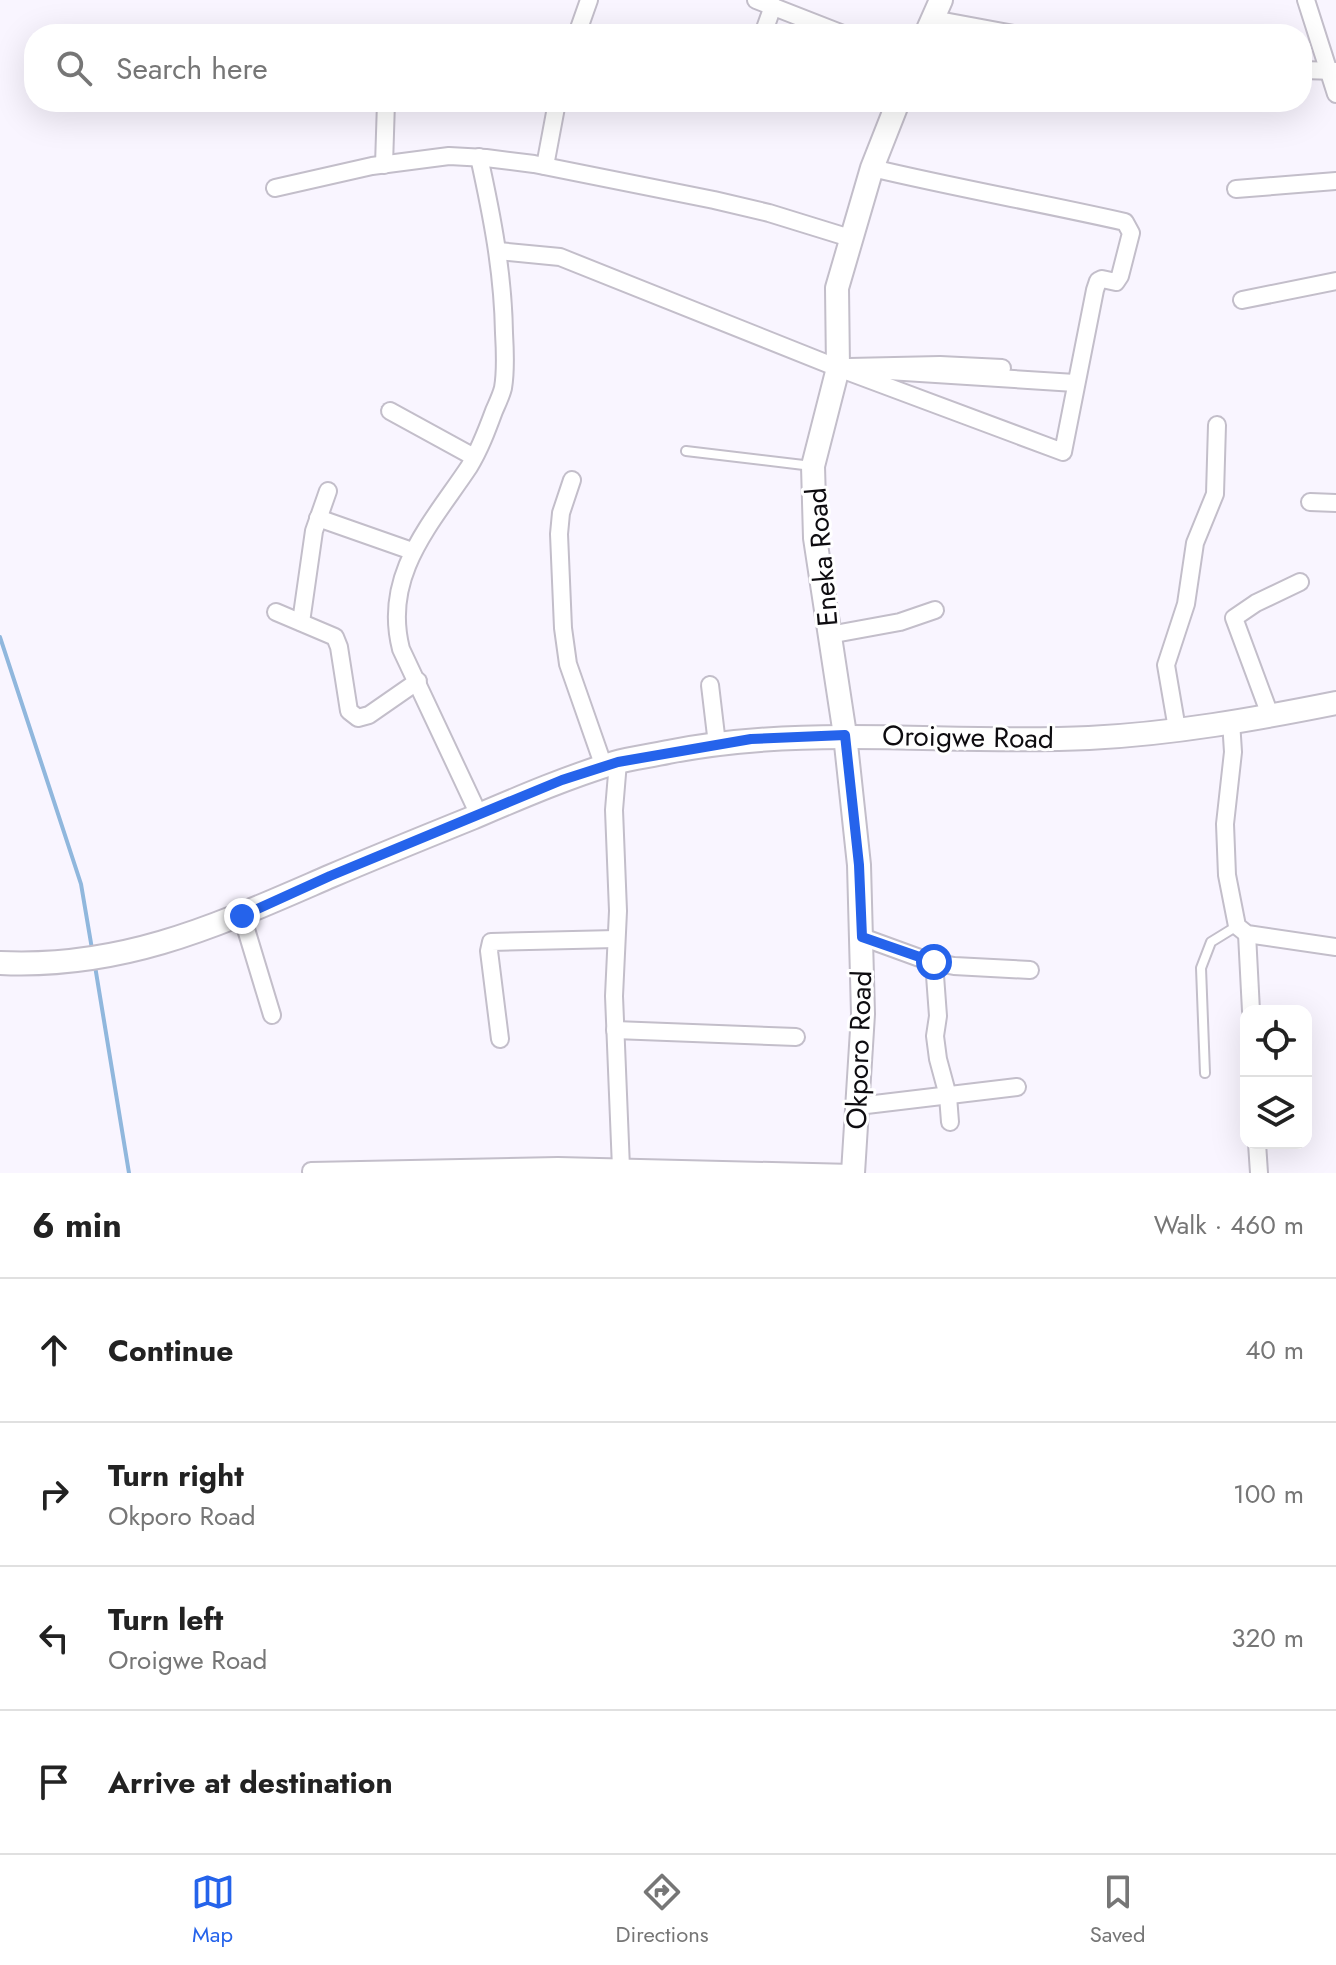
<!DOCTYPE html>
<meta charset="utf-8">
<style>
:root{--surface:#fff;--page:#f6f6f6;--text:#222;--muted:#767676;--line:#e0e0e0;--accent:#2563eb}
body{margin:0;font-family:Jost,sans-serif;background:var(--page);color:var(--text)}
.controls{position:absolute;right:24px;bottom:24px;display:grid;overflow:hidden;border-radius:16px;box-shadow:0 8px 32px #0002}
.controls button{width:72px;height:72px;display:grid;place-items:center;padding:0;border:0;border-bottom:2px solid var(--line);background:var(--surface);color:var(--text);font:40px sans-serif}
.stop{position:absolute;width:24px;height:24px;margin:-18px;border:6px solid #2563eb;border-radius:50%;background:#fff}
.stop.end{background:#2563eb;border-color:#fff;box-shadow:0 2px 8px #0008}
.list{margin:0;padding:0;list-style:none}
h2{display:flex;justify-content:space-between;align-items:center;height:104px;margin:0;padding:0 32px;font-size:34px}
h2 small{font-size:26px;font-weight:400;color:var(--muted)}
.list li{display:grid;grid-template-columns:52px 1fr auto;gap:24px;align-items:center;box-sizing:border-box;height:144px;padding:0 32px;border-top:2px solid var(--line)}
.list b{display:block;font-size:30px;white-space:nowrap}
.list p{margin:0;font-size:26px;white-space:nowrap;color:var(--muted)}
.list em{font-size:26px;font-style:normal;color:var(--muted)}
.icon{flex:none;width:44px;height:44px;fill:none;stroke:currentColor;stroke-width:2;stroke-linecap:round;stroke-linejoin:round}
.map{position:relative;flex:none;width:1336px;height:1173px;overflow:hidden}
.search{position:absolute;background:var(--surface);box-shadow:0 8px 32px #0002;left:24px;right:24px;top:24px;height:88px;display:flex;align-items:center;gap:20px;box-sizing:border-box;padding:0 28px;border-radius:32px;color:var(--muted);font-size:30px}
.sheet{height:680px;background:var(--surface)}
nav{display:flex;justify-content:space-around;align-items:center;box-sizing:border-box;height:112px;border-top:2px solid var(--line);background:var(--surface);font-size:22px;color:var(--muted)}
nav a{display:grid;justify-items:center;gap:4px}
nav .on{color:var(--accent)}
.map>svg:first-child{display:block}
</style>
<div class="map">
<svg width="1336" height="1173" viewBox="0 0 1336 1173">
<rect width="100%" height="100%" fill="#f9f5ff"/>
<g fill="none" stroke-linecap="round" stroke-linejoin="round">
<!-- stream -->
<g stroke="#90b7dd" stroke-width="4">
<path d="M0,637L81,884L92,949"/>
<path d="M95,966L129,1173"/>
</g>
<!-- lane casing -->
<g stroke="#c3beca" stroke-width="12">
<g id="lane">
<path d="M686,451L812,466"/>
<path d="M1205,1073L1201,968L1211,942L1237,926"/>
</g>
</g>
<!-- street casing -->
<g stroke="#c3beca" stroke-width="20">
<g id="street">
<path d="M756,0L843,34"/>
<path d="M1306,0L1336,94"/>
<path d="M933,19L1014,34"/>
<path d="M577,34L589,0"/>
<path d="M763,34L773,6"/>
<path d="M1302,70L1336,71"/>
<path d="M479,157C492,216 503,272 504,333C505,350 506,371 503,388C501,396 497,404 494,411C487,430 480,449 469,467C431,524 382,575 401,649L479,815"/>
<path d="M384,165L386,102"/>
<path d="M545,166L557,102"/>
<path d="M275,188L372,166L449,156L486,158L534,164L714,200L769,213L850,238"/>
<path d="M1236,189L1336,181"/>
<path d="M498,251L560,257L838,368L1063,452L1095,290L1098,281L1102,279L1116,282L1120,276L1131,233L1125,222C1041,203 956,188 872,168"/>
<path d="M1242,300L1336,281"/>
<path d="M849,367L940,365L1002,368H850"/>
<path d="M857,369L1075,383"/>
<path d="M390,411L474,457"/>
<path d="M572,480L561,513L559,534L563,628L568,664L604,767"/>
<path d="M1310,502L1336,503"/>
<path d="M318,518L412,551"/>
<path d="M276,612L335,637L339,647L349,711L358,718L369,715L418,681"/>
<path d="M301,622L314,531L328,491"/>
<path d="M829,635L900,622L935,610"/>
<path d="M710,685L717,744"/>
<path d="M1270,715L1234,618L1256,603L1300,582"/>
<path d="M1231,721L1233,752L1225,824L1227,875L1237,926L1247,934L1336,947"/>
<path d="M1177,729L1166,665L1186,604L1195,543L1215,494L1217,425"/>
<path d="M618,762L614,810L618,911L614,996L621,1168"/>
<path d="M242,916L272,1015"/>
<path d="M1247,934L1251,1011"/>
<path d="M862,937L928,961L954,966L1030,970"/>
<path d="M934,962L938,1016L935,1036L938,1059L948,1096L950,1122"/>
<path d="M615,1030L796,1037"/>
<path d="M500,1039L489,951L491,942L616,939"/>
<path d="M858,1106L1017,1087"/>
<path d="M1257,1143L1259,1173"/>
<path d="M311,1171L558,1166L853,1173"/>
</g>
</g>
<!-- secondary casing -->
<g stroke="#c3beca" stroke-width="26">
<g id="secondary">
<path d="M926,34L941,0"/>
<path d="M0,963C125,969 220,924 331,876C378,856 425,837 472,818C519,798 565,778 614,763C631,758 650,756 668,752C809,724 948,745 1089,738C1172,734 1256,719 1336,703"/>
<path d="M853,1173L863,1014L859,865L845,735L815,538L813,466L838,368L837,288L872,168L898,102"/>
</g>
</g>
<!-- lane -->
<use href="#lane" stroke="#fff" stroke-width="8"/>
<!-- street -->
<use href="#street" stroke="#fff" stroke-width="16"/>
<!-- secondary -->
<use href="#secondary" stroke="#fff" stroke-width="22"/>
</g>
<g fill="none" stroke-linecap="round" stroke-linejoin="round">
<!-- route -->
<path stroke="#2563eb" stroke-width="10" d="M242,916L330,876L562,780L618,762L751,739L845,735L859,865L862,937L934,962"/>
</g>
<g text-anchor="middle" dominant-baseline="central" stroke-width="6" stroke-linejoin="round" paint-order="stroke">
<!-- street labels -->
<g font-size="28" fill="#0e0c10" stroke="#fff">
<text transform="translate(822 557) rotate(-95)">Eneka Road</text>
<text transform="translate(968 737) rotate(1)">Oroigwe Road</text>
<text transform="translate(859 1050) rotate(-88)">Okporo Road</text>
</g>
</g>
</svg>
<div class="controls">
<button><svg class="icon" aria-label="locate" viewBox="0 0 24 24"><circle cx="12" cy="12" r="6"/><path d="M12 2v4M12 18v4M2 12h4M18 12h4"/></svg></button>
<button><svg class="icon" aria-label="layers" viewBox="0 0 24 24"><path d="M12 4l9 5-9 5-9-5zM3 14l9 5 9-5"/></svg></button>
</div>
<div class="stop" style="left:934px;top:962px"></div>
<div class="stop end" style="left:242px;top:916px"></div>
<div class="search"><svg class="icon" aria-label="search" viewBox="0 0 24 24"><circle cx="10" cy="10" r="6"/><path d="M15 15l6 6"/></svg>Search here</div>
</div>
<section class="sheet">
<h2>6 min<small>Walk · 460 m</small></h2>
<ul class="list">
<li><svg class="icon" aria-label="ahead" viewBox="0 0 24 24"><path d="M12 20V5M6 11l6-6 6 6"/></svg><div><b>Continue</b></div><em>40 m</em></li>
<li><svg class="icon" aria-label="right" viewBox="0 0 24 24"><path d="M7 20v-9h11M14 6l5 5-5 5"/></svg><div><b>Turn right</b><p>Okporo Road</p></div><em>100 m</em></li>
<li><svg class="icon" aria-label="left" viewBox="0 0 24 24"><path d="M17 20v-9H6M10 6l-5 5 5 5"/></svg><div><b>Turn left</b><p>Oroigwe Road</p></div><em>320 m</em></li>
<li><svg class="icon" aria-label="arrive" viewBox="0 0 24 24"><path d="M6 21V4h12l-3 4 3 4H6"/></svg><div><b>Arrive at destination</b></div></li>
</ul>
</section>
<nav>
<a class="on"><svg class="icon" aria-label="map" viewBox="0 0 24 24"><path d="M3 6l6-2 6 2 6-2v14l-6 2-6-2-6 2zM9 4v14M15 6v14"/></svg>Map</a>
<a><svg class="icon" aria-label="directions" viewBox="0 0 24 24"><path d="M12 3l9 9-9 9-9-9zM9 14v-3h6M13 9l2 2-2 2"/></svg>Directions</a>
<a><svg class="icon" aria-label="saved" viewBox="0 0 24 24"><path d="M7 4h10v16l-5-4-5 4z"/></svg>Saved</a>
</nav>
